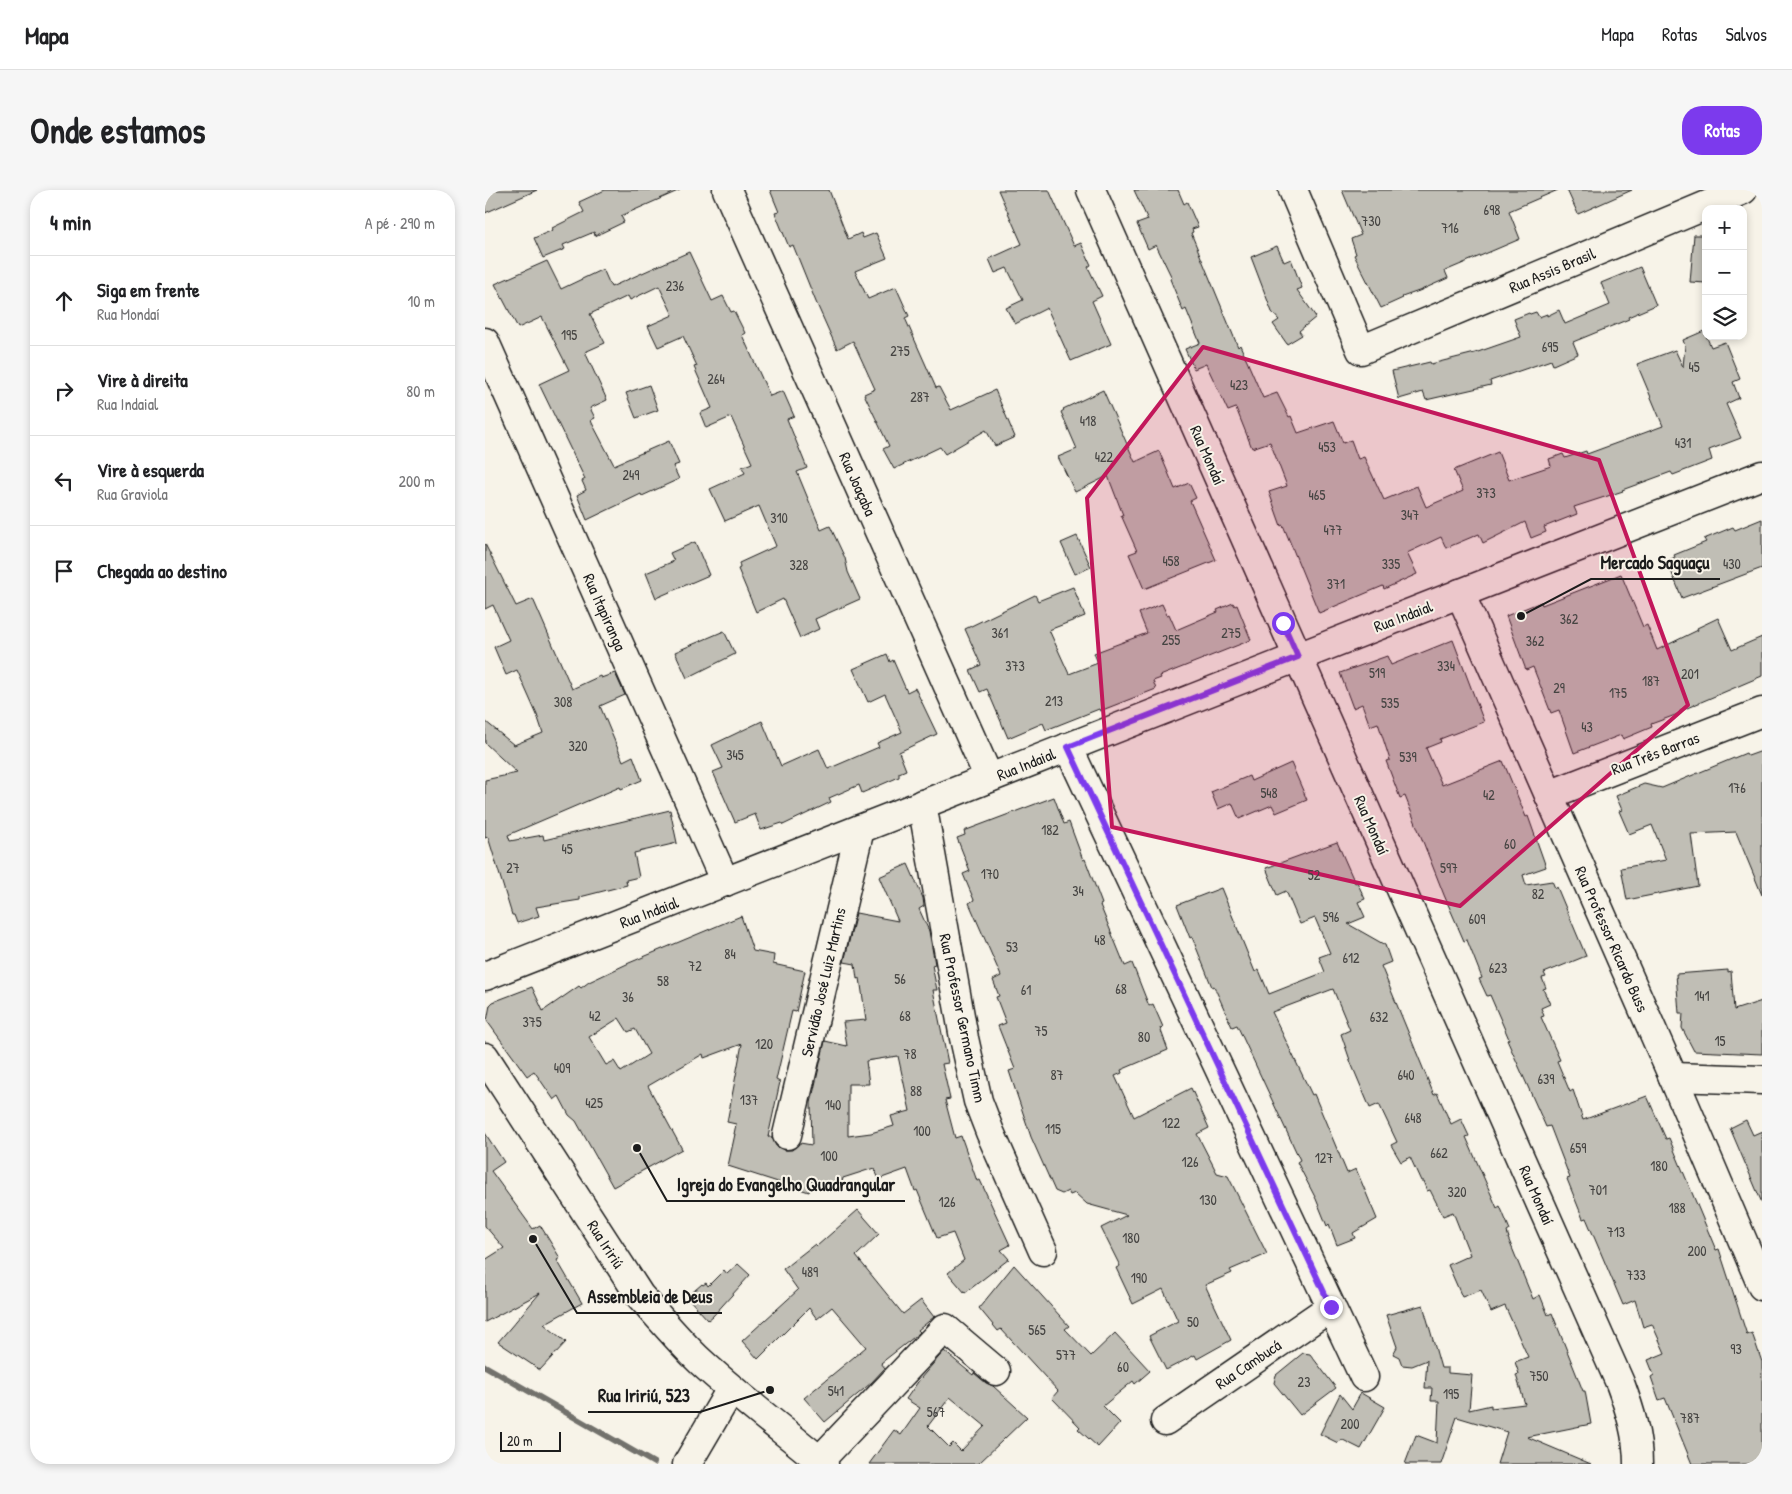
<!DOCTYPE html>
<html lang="pt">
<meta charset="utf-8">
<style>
:root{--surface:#fff;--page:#f6f6f6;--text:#202124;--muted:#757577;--line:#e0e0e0;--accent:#7c3aed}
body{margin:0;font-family:"Patrick Hand",sans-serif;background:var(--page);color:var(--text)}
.controls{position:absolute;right:15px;top:15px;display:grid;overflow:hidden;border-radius:10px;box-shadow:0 2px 8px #0003}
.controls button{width:45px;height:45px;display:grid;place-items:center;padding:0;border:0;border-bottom:1px solid var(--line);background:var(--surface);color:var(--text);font:25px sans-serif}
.scale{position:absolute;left:15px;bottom:12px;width:61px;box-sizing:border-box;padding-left:5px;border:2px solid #1c1c1c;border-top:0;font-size:14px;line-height:18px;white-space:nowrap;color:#1c1c1c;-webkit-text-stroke:4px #f7f3e8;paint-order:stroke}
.stop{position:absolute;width:15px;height:15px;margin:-11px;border:4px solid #7c3aed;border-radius:50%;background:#fff}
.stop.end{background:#7c3aed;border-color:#fff;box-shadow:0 1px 5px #0008}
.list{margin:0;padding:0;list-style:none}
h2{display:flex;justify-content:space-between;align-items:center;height:65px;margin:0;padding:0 20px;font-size:21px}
h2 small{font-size:16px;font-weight:400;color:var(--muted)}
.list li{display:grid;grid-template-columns:32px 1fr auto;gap:15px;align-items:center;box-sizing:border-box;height:90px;padding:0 20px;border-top:1px solid var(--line)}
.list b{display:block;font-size:19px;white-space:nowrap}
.list p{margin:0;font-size:16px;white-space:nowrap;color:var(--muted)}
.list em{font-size:16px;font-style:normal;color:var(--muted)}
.icon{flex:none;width:28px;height:28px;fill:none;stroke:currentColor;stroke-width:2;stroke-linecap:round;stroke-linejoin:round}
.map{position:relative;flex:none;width:1277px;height:1274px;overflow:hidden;border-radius:20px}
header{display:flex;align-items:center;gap:30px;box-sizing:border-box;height:70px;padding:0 25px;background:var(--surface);border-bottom:1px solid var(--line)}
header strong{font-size:24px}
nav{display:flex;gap:28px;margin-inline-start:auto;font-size:18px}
.intro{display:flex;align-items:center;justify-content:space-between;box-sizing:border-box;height:120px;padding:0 30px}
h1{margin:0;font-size:35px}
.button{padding:12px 22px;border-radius:20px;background:var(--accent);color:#fff;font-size:18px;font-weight:700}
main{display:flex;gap:30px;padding:0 30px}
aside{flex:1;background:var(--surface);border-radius:20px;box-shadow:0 2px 8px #0003}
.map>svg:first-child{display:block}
</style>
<header>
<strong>Mapa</strong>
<nav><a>Mapa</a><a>Rotas</a><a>Salvos</a></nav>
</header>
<div class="intro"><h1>Onde estamos</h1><a class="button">Rotas</a></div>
<main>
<aside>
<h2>4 min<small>A pé · 290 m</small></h2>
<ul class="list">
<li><svg class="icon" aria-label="ahead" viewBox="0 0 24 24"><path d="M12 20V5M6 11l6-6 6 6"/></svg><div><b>Siga em frente</b><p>Rua Mondaí</p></div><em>10 m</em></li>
<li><svg class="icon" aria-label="right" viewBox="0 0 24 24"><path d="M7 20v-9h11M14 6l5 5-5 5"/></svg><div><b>Vire à direita</b><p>Rua Indaial</p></div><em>80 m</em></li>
<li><svg class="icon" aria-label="left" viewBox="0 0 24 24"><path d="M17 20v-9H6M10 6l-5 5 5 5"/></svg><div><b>Vire à esquerda</b><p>Rua Graviola</p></div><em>200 m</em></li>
<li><svg class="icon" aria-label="arrive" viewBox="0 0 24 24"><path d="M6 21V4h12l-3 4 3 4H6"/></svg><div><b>Chegada ao destino</b></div></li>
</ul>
</aside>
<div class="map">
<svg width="1277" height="1274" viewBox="0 0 1277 1274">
<rect width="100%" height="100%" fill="#f7f3e8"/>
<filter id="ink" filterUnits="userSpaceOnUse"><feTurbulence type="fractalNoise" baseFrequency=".02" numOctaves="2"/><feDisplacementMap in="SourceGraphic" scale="10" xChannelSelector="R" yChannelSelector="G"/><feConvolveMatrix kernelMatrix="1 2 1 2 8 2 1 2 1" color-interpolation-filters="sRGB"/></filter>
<g filter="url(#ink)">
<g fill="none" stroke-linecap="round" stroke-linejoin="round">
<!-- stream -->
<path stroke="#72716c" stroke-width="6" d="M0,1176L169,1273"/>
</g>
<!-- building -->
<g fill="#c0beb5" stroke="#1c1c1c" fill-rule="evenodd">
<path d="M0,0H52L0,23Z"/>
<path d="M120,0H195L136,26L139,32L110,46L109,42L78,55L80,59L58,68L49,48L68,40L67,38L99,22L94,12Z"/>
<path d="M285,0H344L363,49L376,43L378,48L391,43L402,68L370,81L383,109L411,97L424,126L420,128L451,198L454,197L466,220L510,200L530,247L510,256L501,240L460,264L455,257L409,279L398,259L404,256L379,204L390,199L368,151L352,159L331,112L308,55L304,57L290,23L294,22Z"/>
<path d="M513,0H564L589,56L596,53L606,75L603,77L617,106L607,111L626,154L586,171L562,118L530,134L521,118L538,110L522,78L510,83L504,69L537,54Z"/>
<path d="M649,0H693L699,14L702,12L713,37L707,39L708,42L706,43L753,157L755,155L778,208L792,203L804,227L806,226L813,243L849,231L858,253L866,250L873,269L879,267L899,310L932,296L941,317L978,301L969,280L1013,262L1024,290L1066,276L1064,269L1078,264L1080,268L1101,261L1102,264L1178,236L1152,174L1190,160L1198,177L1200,156L1198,150L1219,141L1226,157L1240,152L1255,189L1248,192L1254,208L1241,214L1256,248L1224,260L1227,270L1188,285L1186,282L1137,300L1138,301L1089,317L1092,324L1059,337L1061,342L1046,348L1040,332L998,353L994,344L961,358L956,347L922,363L932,384L899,399L898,396L834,423L798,335L796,336L784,302L802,296L785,252L767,258L751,218L743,221L721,174L709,179L700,159L715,153L701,119L698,121L685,89L687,88L671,55L663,59L652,34L663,30Z"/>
<path d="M857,0H1073L1024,21L1035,49L960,81L963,88L934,101L917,107L918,108L896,118L869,65L871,64L866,49L876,45Z"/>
<path d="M1082,0H1147L1093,24Z"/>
<path d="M1209,45H1221V93L1205,92Z"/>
<path d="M792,56L799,72L806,69L817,98L812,100L831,127L814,141L817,145L802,154L788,134L794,130L787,122L766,67Z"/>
<path d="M204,62L227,111L238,106L246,122L249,121L260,143L257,145L285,206L298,201L309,226L302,229L322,278L312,282L336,340L345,336L360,368L363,382L375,409L330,429L334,439L315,448L298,409L271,422L253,379L255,378L254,373L291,356L274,316L240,331L225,299L260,283L257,277L267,273L246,227L221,238L215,223L227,218L209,177L212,176L198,146L173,157L163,136L188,125L174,96L145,110L143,106L105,124L120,153L100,162L122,210L105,218L110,228L106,230L107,233L129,275L184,251L194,274L188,276L194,289L157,306L156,304L102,330L92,305L101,300L97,291L100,289L54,194L84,180L57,127L33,138L10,94L62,71L76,99L118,79L126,97Z"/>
<path d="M1155,77L1171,115L1143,127L1144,129L1088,152L1093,164L1068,175L1066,170L1005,191L1006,195L941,210L938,202L914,209L907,181L945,172L946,174L990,163L1036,147L1029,129L1044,123L1045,124L1051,122L1054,127L1062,124V126L1074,120L1080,134L1125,115L1116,93Z"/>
<path d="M164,195L173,220L151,228L141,203Z"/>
<path d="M618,200L650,272L674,261L690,299L704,293L711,308L705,311L731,370L659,399L644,364L652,361L636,325H638L623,286L590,302L573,267L592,259L576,222L579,220L578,219Z"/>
<path d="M1277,329V378L1197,408L1182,371L1190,367L1189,365L1221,352L1219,349L1248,337L1250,340Z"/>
<path d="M592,346L606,377L590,384L576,353Z"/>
<path d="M210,352L224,385L171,408L161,383L189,371L185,363Z"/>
<path d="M0,354L31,416L48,409L87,499L115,486L116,488L130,483L140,505L115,516L138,571L148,566L157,590L136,599L135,597L23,645L25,651L58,645L59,650L185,620L192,653L149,663L154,687L141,690L142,695L95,707V710L51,717L54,726L32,733L29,725H27L3,647L0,648V590L32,583L0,553V531L29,555L58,543L52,525L32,480L21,485L9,457L24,450L8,415L0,419Z"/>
<path d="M1136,384L1158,437L1162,435L1172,460L1213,440L1212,438L1233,428L1247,460L1277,447V486L1195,521L1196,523L1166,534L1167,537L1138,549L1136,545L1089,563L1074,520L1066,523L1048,477L1041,480L1021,426L1056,412L1057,415Z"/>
<path d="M588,397L600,426L564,440L584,484L613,473L609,463L662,443L654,423L677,414L682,425L684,424L691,440L733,422L732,420L748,413L750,416L752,415L766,450L675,486L676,488L668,491L671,499L615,521L614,519L561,540L558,533L523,548L502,499L495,502L485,480L496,475L480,439L550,405L553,411Z"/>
<path d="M239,441L250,464L202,488L190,462Z"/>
<path d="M968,450L999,532L955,549L956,552L941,558L957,595L1018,571L1041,627L1043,626L1061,677L1038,685L1041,695L1067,691L1070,698L1072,697L1101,766L1059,783L1061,787L1057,788L1061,798L1058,799L1065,814L1056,818L1059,826L1056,827L1075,870L1072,871L1085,902L1088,900L1098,930L1162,906L1181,949L1184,948L1231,1060L1234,1059L1262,1145L1267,1143L1277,1172V1274H1207L1180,1208L1174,1210L1166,1187L1169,1185L1163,1170L1180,1163L1167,1134L1158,1137L1150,1110L1138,1115L1101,1028L1098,1029L1082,989L1085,988L1065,936L1061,937L1022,850L1024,849L1005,805L1002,806L994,789L997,788L982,750L979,751L959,705L920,606L915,608L901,571L905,570L893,533L885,536L877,514L868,518L855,483L902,466L906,475Z"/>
<path d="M402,464L405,472L408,470L422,502L430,498L452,544L414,562L421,580L414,583V587L377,603L374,595L344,608L346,612L298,635L297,633L276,640L270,624L250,632L228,582L238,578L227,555L277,531L296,576L334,559L343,579L394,557L392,553L417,542L400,504L383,512L368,479Z"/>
<path d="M1277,561V705L1251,642L1206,644L1213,696L1142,710L1136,678L1181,670L1167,635L1144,644L1134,621L1137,620L1131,606L1159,594L1177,598L1261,563L1263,566Z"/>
<path d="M806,573L822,610L791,623L787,615L754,629L747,613L733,619L726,602L764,586L766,591Z"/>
<path d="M569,607L579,634L584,632L598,670L600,669L617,714L615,715L640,776L647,773L664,816L668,814L678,837L675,838L683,860L636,880L637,883L630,886L649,927L706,898L724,938L712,944L732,983L743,986L782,1064L745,1080L747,1083L720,1095L746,1150L712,1169L710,1165L681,1180L664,1146L693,1131L678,1099L648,1114L631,1078L635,1076L616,1038L642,1025L602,1014L590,1003L585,1005L583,1001L577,1004L570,1001L546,947L524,881L530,879L513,836L521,833L511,807L514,806L508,790L516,786L484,713L489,710L478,684L485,681L472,648L480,645L479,641Z"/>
<path d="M852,652L870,693L872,692L880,709L873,712L880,727L863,734L900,755L906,772L896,776L949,905L952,903L966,934L976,929L984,946L981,947L1012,1018L1015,1016L1025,1040L1022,1042L1024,1048H1023L1048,1109L1055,1105L1063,1125L1067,1123L1098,1201H1100L1106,1234L1042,1247L1106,1274H1012L1022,1242L972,1227L956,1274H920L931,1245L952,1253L954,1211H946L947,1198H940L942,1170L927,1176L917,1175L914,1167L908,1164L912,1157L901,1125L938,1115L956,1178H963V1183L987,1185L984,1220L1006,1215V1218L1040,1214L1031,1185L1034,1184L1030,1172L1043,1167L1020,1116L1006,1122L996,1100L977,1107L963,1075L985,1065L968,1022L958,1026L945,1000L942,1001L938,991H936L925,967L916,972L906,955L912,952L894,914L885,918L866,873L856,844L865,840L848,799L787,822L827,905L829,904L862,983L871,979L892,1029L868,1043L870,1048L852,1055L844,1034L842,1036L831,1009L812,972L815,970L752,835L747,837L729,796L727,797L707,747L705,748L692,715L736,698L770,782L774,780L784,804L840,782L834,767L845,763L830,728L815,734L801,701L792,705L781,678Z"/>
<path d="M423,674L438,708L439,716L434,719L444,741L450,774L447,775L452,800H448L463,873L457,874L465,909L460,910L470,948L476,946L492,991L495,990L525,1055L516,1060L524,1069L480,1103L463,1083L479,1070L468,1043L452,1048L432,1000L430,1001L422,979L394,989L389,978L358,988L356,996L326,992L324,1002L243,976L250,944H249L251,934L242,932L257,854L219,868L218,864L163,896L197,959L128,997L91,931L84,925L74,906L69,910L49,881L42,886L2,831L5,815L8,812L47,797L58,821L94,796L96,798L104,792L144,773L256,726L268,761L289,765L288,774L320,781L311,822L307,821L291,890L295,892L283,947H287L291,956L299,960H307L315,953L327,955L326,913L340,851L362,856L358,832L381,830L375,788L372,789L370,774L359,772L371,723L413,731L394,687ZM134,828L143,842L150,839L164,864L136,882L129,871L121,875L104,847ZM413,866L425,921L406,926L409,936L386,943L363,946V894H384L381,871Z"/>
<path d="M1243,780V782L1246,781L1249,820L1277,811V864L1209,861L1197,838L1198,823H1194L1191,784Z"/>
<path d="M1261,930L1268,945L1277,941V1013L1245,938Z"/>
<path d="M0,943L19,972L6,981L48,1039L55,1035L75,1068L72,1070L97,1113L59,1134L81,1152L55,1180L13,1152L55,1103L0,1132V1070L19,1058L0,1036Z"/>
<path d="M373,1020L394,1044L371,1066L418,1124L436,1110L449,1127L433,1140L435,1142L433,1144L396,1173L400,1178L386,1193L340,1232L319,1208L381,1157L347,1117L332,1129L324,1118L273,1169L257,1151L313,1100L298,1079L330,1054L332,1056Z"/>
<path d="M253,1074L265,1085L228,1126L223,1130L202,1107L217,1094L218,1095L221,1093L223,1096L239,1080L242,1084Z"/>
<path d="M529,1075L584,1136L580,1139L606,1166L630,1143L665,1181L650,1194L648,1191L618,1216L635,1233L613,1257L593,1239L595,1237L567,1208L573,1201L516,1139L513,1141L494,1118Z"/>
<path d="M459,1161L488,1185L489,1183L501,1193L508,1196L542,1227L493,1274H384L409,1240L416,1245L435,1218L421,1209L435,1189ZM465,1207L500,1236L476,1261L468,1253L464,1257L443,1236Z"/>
<path d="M818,1163L825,1164L851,1198L815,1225L789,1193L791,1185Z"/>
<path d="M876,1203L900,1217L876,1259L856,1249L853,1253L835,1244L855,1204L867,1219Z"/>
</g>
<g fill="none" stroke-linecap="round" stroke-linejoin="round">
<!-- minor casing -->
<g stroke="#1c1c1c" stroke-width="31">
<g id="minor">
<path d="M242,0L504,588"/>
<path d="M606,0L1135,1193C1145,1220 1153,1245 1153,1274"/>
<path d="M808,0L876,160L1258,0"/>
<path d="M0,152L240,692"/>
<path d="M975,403L1188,887L1277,1096"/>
<path d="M583,557L879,1187"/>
<path d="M1064,605L1277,522"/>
<path d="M437,614L479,848L493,911L505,942L558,1061"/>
<path d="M0,786L1277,285"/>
<path d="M1188,887L1277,890"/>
<path d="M302,945L375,639"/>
<path d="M680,1231L846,1117"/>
<path d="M335,1270L460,1138L511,1181"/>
<path d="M202,1274L246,1199"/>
</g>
</g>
<!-- major casing -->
<g stroke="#1c1c1c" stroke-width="31">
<path id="major" d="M0,867L155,1106C175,1128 194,1151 215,1171C255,1208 298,1240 339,1274"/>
</g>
<!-- minor -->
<use href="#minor" stroke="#f7f3e8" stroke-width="28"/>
<!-- major -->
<use href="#major" stroke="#f7f3e8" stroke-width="28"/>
</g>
</g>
<g fill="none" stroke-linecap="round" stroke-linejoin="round" filter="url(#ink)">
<!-- route -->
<path stroke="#7c3aed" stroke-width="6" d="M798,433L813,467L583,557L846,1117"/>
</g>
<!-- marked area -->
<path fill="#c2185b" fill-opacity="0.2" stroke="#c2185b" stroke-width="4" stroke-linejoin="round" d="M718,157L1114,270L1203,515L975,716L627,637L602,308Z"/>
<g text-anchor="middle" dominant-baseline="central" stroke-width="4" stroke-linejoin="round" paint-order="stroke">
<!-- number labels -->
<g font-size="14" fill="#454442">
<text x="1007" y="19">698</text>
<text x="886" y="30">730</text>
<text x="965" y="37">716</text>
<text x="190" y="95">236</text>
<text x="84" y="144">195</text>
<text x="1065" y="156">695</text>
<text x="415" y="160">275</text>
<text x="1209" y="176">45</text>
<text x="231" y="188">264</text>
<text x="754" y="194">423</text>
<text x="435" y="206">287</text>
<text x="603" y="230">418</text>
<text x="1198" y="252">431</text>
<text x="842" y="256">453</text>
<text x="619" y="266">422</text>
<text x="146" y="284">249</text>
<text x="1001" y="302">373</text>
<text x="832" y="304">465</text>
<text x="925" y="324">347</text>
<text x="294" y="327">310</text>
<text x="848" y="339">477</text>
<text x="686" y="370">458</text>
<text x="906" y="373">335</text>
<text x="1247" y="373">430</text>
<text x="314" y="374">328</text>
<text x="851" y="393">371</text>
<text x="1084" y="428">362</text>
<text x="515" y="442">361</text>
<text x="746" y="442">275</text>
<text x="686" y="449">255</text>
<text x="1050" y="450">362</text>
<text x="530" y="475">373</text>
<text x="961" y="475">334</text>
<text x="892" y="482">519</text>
<text x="1205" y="483">201</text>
<text x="1166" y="490">187</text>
<text x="1074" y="497">29</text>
<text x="1133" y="502">175</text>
<text x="569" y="510">213</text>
<text x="78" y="511">308</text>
<text x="905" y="512">535</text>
<text x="1102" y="536">43</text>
<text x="93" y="555">320</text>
<text x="250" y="564">345</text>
<text x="923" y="566">539</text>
<text x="1252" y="597">176</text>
<text x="784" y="602">548</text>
<text x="1004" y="604">42</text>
<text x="565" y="639">182</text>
<text x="1025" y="653">60</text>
<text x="82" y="658">45</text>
<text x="28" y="677">27</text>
<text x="964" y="677">597</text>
<text x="505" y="683">170</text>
<text x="829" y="684">52</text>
<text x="593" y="700">34</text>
<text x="1053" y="703">82</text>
<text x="846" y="726">596</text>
<text x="992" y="728">609</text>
<text x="615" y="749">48</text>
<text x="527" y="756">53</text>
<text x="245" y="763">84</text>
<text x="866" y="767">612</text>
<text x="210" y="775">72</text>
<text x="1013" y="777">623</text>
<text x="415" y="788">56</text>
<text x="178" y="790">58</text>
<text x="636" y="798">68</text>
<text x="541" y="799">61</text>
<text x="1217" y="805">141</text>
<text x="143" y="806">36</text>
<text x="110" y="825">42</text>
<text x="420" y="825">68</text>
<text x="894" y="826">632</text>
<text x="47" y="831">375</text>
<text x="556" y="840">75</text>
<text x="659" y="846">80</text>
<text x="1235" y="850">15</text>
<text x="279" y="853">120</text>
<text x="425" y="863">78</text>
<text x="77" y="877">409</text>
<text x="572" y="884">87</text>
<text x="921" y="884">640</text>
<text x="1061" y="888">639</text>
<text x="431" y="900">88</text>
<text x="264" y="909">137</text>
<text x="109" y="912">425</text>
<text x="348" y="914">140</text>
<text x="928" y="927">648</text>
<text x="686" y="932">122</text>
<text x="568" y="938">115</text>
<text x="437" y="940">100</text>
<text x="1093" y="957">659</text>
<text x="954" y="962">662</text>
<text x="344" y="965">100</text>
<text x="839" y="967">127</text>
<text x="705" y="971">126</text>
<text x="1174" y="975">180</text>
<text x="1113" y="999">701</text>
<text x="972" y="1001">320</text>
<text x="723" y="1009">130</text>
<text x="462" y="1011">126</text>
<text x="1192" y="1017">188</text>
<text x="1131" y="1041">713</text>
<text x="646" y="1047">180</text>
<text x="1212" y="1060">200</text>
<text x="325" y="1081">489</text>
<text x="1151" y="1084">733</text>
<text x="654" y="1087">190</text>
<text x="708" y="1131">50</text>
<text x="552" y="1139">565</text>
<text x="1251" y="1158">93</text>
<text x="581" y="1164">577</text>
<text x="638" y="1176">60</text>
<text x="1054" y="1185">750</text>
<text x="819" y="1191">23</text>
<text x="351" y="1200">541</text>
<text x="966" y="1203">195</text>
<text x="451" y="1221">567</text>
<text x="1205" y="1227">787</text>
<text x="865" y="1233">200</text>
</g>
<!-- street labels -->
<g font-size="16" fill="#1c1c1c" stroke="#f7f3e8">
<text transform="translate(1067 80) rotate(-23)">Rua Assis Brasil</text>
<text transform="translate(723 265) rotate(66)">Rua Mondaí</text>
<text transform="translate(373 294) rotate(66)">Rua Joaçaba</text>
<text transform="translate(120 422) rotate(66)">Rua Itapiranga</text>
<text transform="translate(918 426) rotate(-21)">Rua Indaial</text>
<text transform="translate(1170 563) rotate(-21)">Rua Três Barras</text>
<text transform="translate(541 574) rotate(-22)">Rua Indaial</text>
<text transform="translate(887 635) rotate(66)">Rua Mondaí</text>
<text transform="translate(164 722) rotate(-21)">Rua Indaial</text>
<text transform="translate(1127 749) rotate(66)">Rua Professor Ricardo Buss</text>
<text transform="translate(338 792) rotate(-77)">Servidão José Luiz Martins</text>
<text transform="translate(478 828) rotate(78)">Rua Professor Germano Timm</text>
<text transform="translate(1052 1005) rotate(66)">Rua Mondaí</text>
<text transform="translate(121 1054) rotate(57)">Rua Iririú</text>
<text transform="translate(763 1174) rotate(-34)">Rua Cambucá</text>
</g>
</g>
<!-- callouts -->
<path fill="none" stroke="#1c1c1c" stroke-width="2" d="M1036 426L1106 389H1235M152 958L182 1011H420M48 1049L92 1123H237M285 1200L215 1222H103"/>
<g fill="#1c1c1c" stroke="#f7f3e8" stroke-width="2">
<circle cx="1036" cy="426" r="5"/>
<circle cx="152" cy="958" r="5"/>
<circle cx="48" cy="1049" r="5"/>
<circle cx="285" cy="1200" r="5"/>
</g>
<g font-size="18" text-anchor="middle" font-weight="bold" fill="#1c1c1c" stroke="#f7f3e8" stroke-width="4" stroke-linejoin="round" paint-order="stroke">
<text x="1170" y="379">Mercado Saguaçu</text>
<text x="301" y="1001">Igreja do Evangelho Quadrangular</text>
<text x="165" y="1113">Assembleia de Deus</text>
<text x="159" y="1212">Rua Iririú, 523</text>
</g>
</svg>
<div class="controls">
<button>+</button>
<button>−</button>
<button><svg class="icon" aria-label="layers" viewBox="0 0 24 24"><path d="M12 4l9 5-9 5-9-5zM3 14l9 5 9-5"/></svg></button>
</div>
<div class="scale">20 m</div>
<div class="stop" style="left:798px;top:433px"></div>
<div class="stop end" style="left:846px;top:1117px"></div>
</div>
</main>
